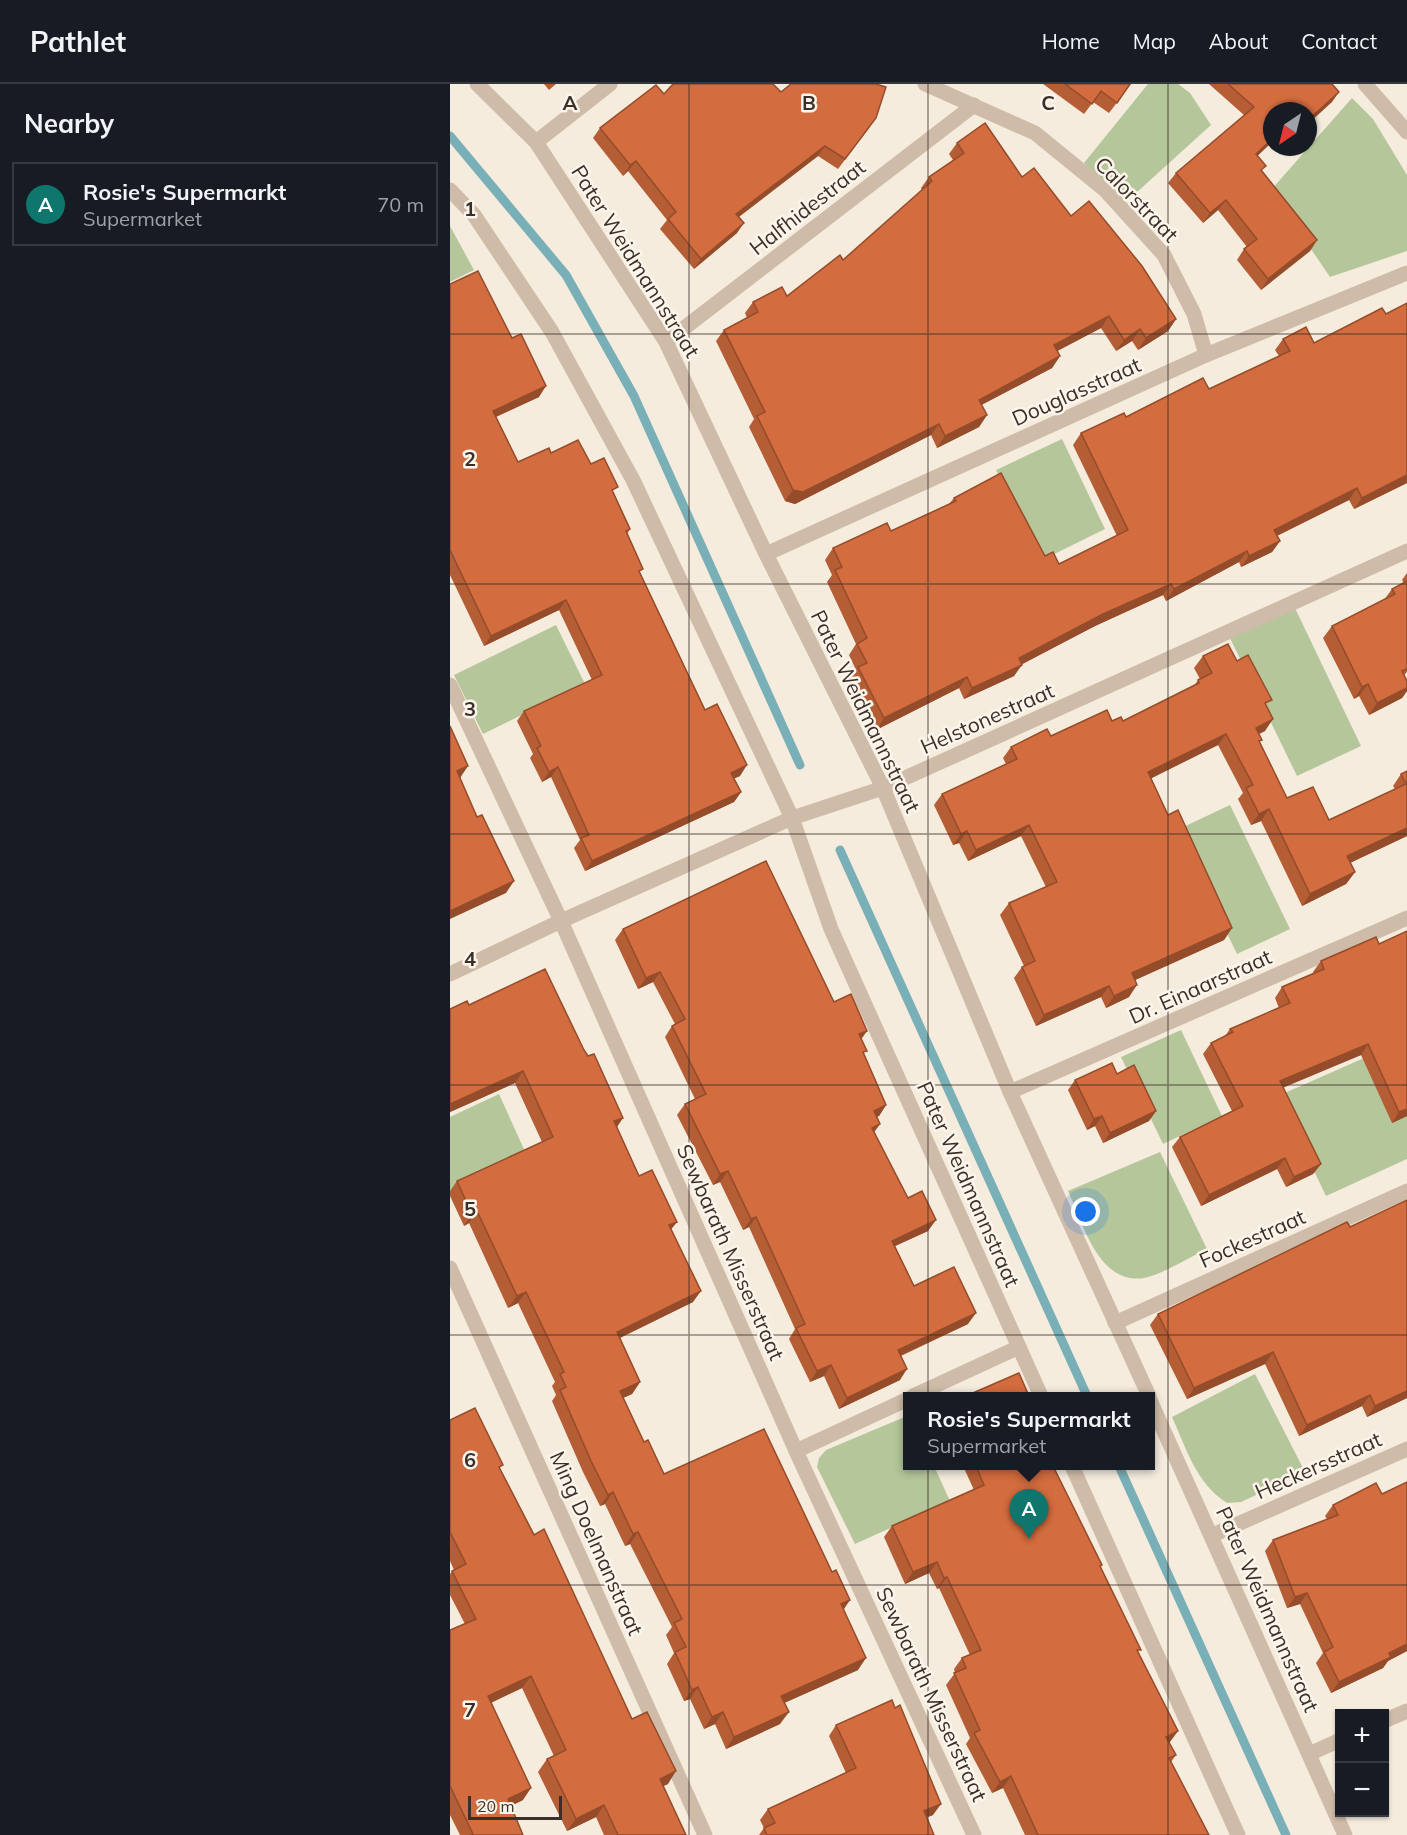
<!DOCTYPE html>
<meta charset="utf-8">
<style>
:root{--surface:#171b24;--page:#242831;--text:#f1f3f6;--muted:#9ea1a6;--line:#363941;--accent:#0f766e}
body{margin:0;font-family:Mulish,sans-serif;background:var(--page);color:var(--text)}
.controls{position:absolute;right:18px;bottom:18px;display:grid;overflow:hidden;border-radius:0px;box-shadow:0 2px 4px #0004}
.controls button{width:54px;height:54px;display:grid;place-items:center;padding:0;border:0;border-bottom:2px solid var(--line);background:var(--surface);color:var(--text);font:30px sans-serif}
.compass{position:absolute;left:813px;top:18px;width:54px;height:54px;border-radius:50%;background:var(--surface);box-shadow:0 2px 4px #0004;rotate:215deg}
.scale{position:absolute;left:18px;bottom:15px;width:94px;box-sizing:border-box;padding-left:6px;border:3px solid #3b3029;border-top:0;font-size:16px;line-height:21px;white-space:nowrap;color:#3b3029;-webkit-text-stroke:4px #fcf5eb;paint-order:stroke}
.you{position:absolute;left:636px;top:1128px;width:21px;height:21px;margin:-15px;border:4px solid #fff;border-radius:50%;background:#1a73e8;box-shadow:0 0 0 9px #1a73e833}
.badge{display:grid;place-items:center;width:39px;height:39px;border-radius:50%;background:var(--accent);color:#fff;font-size:20px;font-weight:700}
.pin{position:absolute;translate:-50% -50px;filter:drop-shadow(0 2px 3px #0008)}
.pin::after{content:'';position:absolute;top:32px;width:21px;height:18px;background:inherit;clip-path:polygon(0 0,100% 0,50% 100%)}
.popup{position:absolute;left:453px;top:1308px;width:252px;height:78px;box-sizing:border-box;display:grid;place-content:center;border-radius:0px;background:var(--surface);filter:drop-shadow(0 2px 4px #0005);font-size:20px;white-space:nowrap;color:var(--muted)}
.popup b{font-size:22px;color:var(--text)}
.popup::after{content:'';position:absolute;left:50%;top:100%;margin-left:-12px;border:12px solid transparent;border-top-color:var(--surface)}
.list{margin:0;padding:0;list-style:none}
h2{display:flex;justify-content:space-between;align-items:center;height:78px;margin:0;padding:0 24px;font-size:26px}
h2 small{font-size:20px;font-weight:400;color:var(--muted)}
.list li{display:grid;grid-template-columns:39px 1fr auto;gap:18px;align-items:center;box-sizing:border-box;height:84px;margin:0 12px 12px;padding:0 12px;border:2px solid var(--line);border-radius:0px}
.list b{display:block;font-size:22px;white-space:nowrap}
.list p{margin:0;font-size:20px;white-space:nowrap;color:var(--muted)}
.list em{font-size:20px;font-style:normal;color:var(--muted)}
.map{position:relative;flex:none;width:957px;height:1751px;overflow:hidden}
header{display:flex;align-items:center;gap:36px;box-sizing:border-box;height:84px;padding:0 30px;background:var(--surface);border-bottom:2px solid var(--line)}
header strong{font-size:28px}
nav{display:flex;gap:33px;margin-inline-start:auto;font-size:21px}
main{display:flex}
aside{flex:1;background:var(--surface)}
.map>svg:first-child{display:block}
</style>
<header>
<strong>Pathlet</strong>
<nav><a>Home</a><a>Map</a><a>About</a><a>Contact</a></nav>
</header>
<main>
<aside>
<h2>Nearby<small></small></h2>
<ul class="list">
<li><span class="badge">A</span><div><b>Rosie's Supermarkt</b><p>Supermarket</p></div><em>70 m</em></li>
</ul>
</aside>
<div class="map">
<svg width="957" height="1751" viewBox="0 0 957 1751">
<rect width="100%" height="100%" fill="#f5ecde"/>
<!-- green -->
<g fill="#b5c69b">
<path d="M698,0H728L740,9L761,41L676,118L634,79Z"/>
<path d="M902,14L923,35L957,91V167L880,193L821,106Z"/>
<path d="M0,142L24,186L0,198Z"/>
<path d="M612,355L655,445L590,477L546,386Z"/>
<path d="M844,522L911,662L847,692L779,552Z"/>
<path d="M106,541L135,600L33,650L4,591Z"/>
<path d="M780,721L840,845L787,870L727,746Z"/>
<path d="M731,946L772,1032L713,1060L671,973Z"/>
<path d="M957,955V1075L876,1112L828,1012Z"/>
<path d="M49,1010L77,1072L0,1107V1033Z"/>
<path d="M710,1068L757,1165C740,1173 711,1191 694,1194C648,1201 633,1139 618,1107Z"/>
<path d="M805,1290L855,1388L791,1418L777,1419C746,1399 737,1366 722,1333Z"/>
<path d="M457,1332L458,1382H484L500,1417L405,1460L367,1383L369,1374L376,1366Z"/>
</g>
<g fill="none" stroke-linecap="round" stroke-linejoin="round">
<!-- stream -->
<g stroke="#79afb6" stroke-width="9">
<path d="M0,52L116,191L184,312L350,681"/>
<path d="M390,766L637,1312"/>
<path d="M669,1382L836,1751"/>
</g>
<!-- street -->
<g stroke="#cfbca8" stroke-width="15">
<path d="M27,0L86,58L216,258L316,470L433,704L560,1008L699,1312"/>
<path d="M475,0L585,49L655,106L714,171L744,230L756,271"/>
<path d="M915,0L957,48"/>
<path d="M86,58L160,0"/>
<path d="M0,106L24,131L102,248L183,396L342,734L381,845L591,1312"/>
<path d="M216,258L524,21"/>
<path d="M316,470L756,271L957,189"/>
<path d="M0,601L111,837L346,1367L524,1751"/>
<path d="M0,890L111,837L342,734L433,704L957,467"/>
<path d="M560,1008L957,834"/>
<path d="M0,1184L255,1751"/>
<path d="M665,1239L957,1107"/>
<path d="M463,1312L569,1263"/>
<path d="M700,1316L895,1751"/>
<path d="M346,1367L458,1315"/>
<path d="M622,1382L788,1751"/>
<path d="M763,1451L957,1365"/>
<path d="M934,1637L957,1627"/>
<path d="M859,1670L890,1656"/>
</g>
</g>
<!-- wall -->
<g fill="#b55d35">
<path d="M94,0H106L99,6Z"/>
<path d="M593,0H681L659,29L643,18L634,30Z"/>
<path d="M759,0H882V18L822,27V58L807,72L812,87L867,156L860,167L811,206L787,176L794,165L797,163L768,126L753,139L718,99L726,89L794,31Z"/>
<path d="M331,8L419,44L388,85L368,72L289,133L287,149L244,185L210,145L217,136L178,87L173,92L143,54L150,44L214,10Z"/>
<path d="M507,59L572,93L621,132L726,235L718,247L688,266L682,257L666,267L651,244L607,267L610,272L602,284L531,321L537,331L529,343L487,364L481,351L345,420L335,417L299,343L304,335L266,257L274,246L297,234L295,229L303,218L337,212L393,176L472,106L471,104L479,93L503,76L499,70Z"/>
<path d="M0,200L89,313L46,333L68,378L101,369L141,380L164,409L180,445L177,450L190,489L255,626L290,692L284,694L291,708L284,718L135,787L124,764L130,756L101,693L92,698L80,674L83,670L67,637L74,627L142,596L109,526L34,562L0,491Z"/>
<path d="M957,219V399L904,425L899,416L827,452L830,457L822,468L791,483L789,478L716,517L713,511L645,542L571,580L564,592L514,615L509,604L426,646L400,594L406,586L399,571L406,560L377,498L382,491L375,476L383,464L441,447L499,420L504,414L595,472L609,480L667,452L623,361L631,349L676,333L759,305L829,272L825,266L833,255L864,259L936,230Z"/>
<path d="M957,489V588L954,591L957,597V607L952,614L919,631L909,612L904,615L873,554L882,542L934,516L942,505L954,499L952,496Z"/>
<path d="M753,572L787,577L817,623L815,647L809,650L810,658L837,714L879,736L945,705L943,702L951,690L957,687V752L900,779L905,788L896,800L852,822L811,737L801,741L788,715L793,709L768,661L701,694L718,731L782,844L774,856L685,896L679,913L656,924L651,913L586,942L564,894L572,883L574,882L550,831L559,819L596,803L571,752L518,777L509,759L503,761L484,721L492,710L556,680L553,674L561,663L662,637H673L744,602L748,596L750,595L744,584Z"/>
<path d="M173,845L384,918L411,955L414,970L436,1021L429,1032L426,1033L430,1040L424,1048L458,1114L478,1147L445,1162L464,1202L518,1240L451,1272L450,1296L389,1325L374,1292L360,1298L339,1255L345,1245L299,1143L293,1146L270,1098L263,1101L227,1031L235,1020L245,1015L215,953L222,942L225,940L203,898L188,905L165,856Z"/>
<path d="M957,847V1032L942,1039L911,971L833,1003L871,1080L863,1090L836,1103L827,1085L751,1122L722,1063L730,1053L782,1027L753,970L761,959L775,952L780,945L829,924L825,914L832,903L864,890L863,888L871,877L929,860Z"/>
<path d="M19,921L167,1043L189,1092L227,1138L221,1145L243,1218L170,1254L190,1298L182,1310L173,1314L194,1358L214,1390L394,1525L408,1586L334,1619L330,1640L276,1665L265,1640L254,1645L240,1615L234,1617L217,1580L224,1569L216,1551L222,1543L180,1460L175,1462L155,1420L150,1422L133,1388L102,1317L106,1311L102,1302L105,1298L68,1219L58,1224L19,1139L14,1142L0,1112V1107L7,1097L92,1058L65,999L0,1028V925Z"/>
<path d="M667,990L706,1027L699,1037L653,1059L645,1042L637,1046L618,1006L625,996Z"/>
<path d="M957,1116V1314L917,1333L912,1322L849,1352L815,1280L737,1315L700,1241L708,1230L900,1143Z"/>
<path d="M0,1336L50,1385L182,1635L218,1700L213,1702L236,1751H154L146,1733L117,1747L88,1688L97,1675L104,1672L72,1604L41,1619L73,1716L61,1722L73,1751H10L0,1731V1546L15,1540L0,1511V1490L2,1487L4,1486L0,1477Z"/>
<path d="M513,1382H603L650,1483L689,1569L720,1658L719,1659L726,1671L721,1678L759,1751H575L553,1704L542,1709L516,1660L520,1654L496,1601L505,1589L504,1585L512,1574L520,1571L489,1504L487,1505L479,1489L455,1500L434,1453L442,1442L524,1406Z"/>
<path d="M957,1398V1567L938,1577L933,1584L881,1609L866,1579L873,1569L850,1520L837,1524L815,1467L823,1456L877,1435L875,1432L883,1421L932,1410Z"/>
<path d="M386,1641L483,1731L477,1733L484,1751H309L314,1744L310,1736L318,1725L396,1689L379,1652Z"/>
</g>
<!-- shaded-wall -->
<g fill="#944c2b">
<path d="M889,8L882,18L858,40V36Z"/>
<path d="M822,55V58L798,81L806,70Z"/>
<path d="M375,62L368,72L279,140L286,130Z"/>
<path d="M186,77L178,87L173,92L180,81Z"/>
<path d="M776,116L768,126L753,139L760,129Z"/>
<path d="M294,139L287,149L244,185L251,175Z"/>
<path d="M867,156L860,167L811,206L818,195Z"/>
<path d="M659,232L651,244L596,273L604,261Z"/>
<path d="M726,235L718,247L688,266L696,254Z"/>
<path d="M690,245L682,257L666,267L674,256Z"/>
<path d="M610,272L602,284L520,327L529,316Z"/>
<path d="M96,302L89,313L36,337L43,327Z"/>
<path d="M537,331L529,343L487,364L495,352Z"/>
<path d="M489,340L481,351L345,420L335,417L343,406Z"/>
<path d="M957,391V399L904,425L912,414Z"/>
<path d="M907,404L899,416L816,457L824,446Z"/>
<path d="M830,457L822,468L791,483L799,472Z"/>
<path d="M797,467L789,478L716,517L724,505Z"/>
<path d="M721,500L713,511L645,542L561,586L569,574L653,530Z"/>
<path d="M116,516L109,526L34,562L41,552Z"/>
<path d="M572,581L564,592L514,615L522,604Z"/>
<path d="M517,593L509,604L426,646L434,634Z"/>
<path d="M918,600L909,612L904,615L912,603Z"/>
<path d="M957,604V607L952,614L919,631L927,619Z"/>
<path d="M823,635L815,647L798,655L806,644Z"/>
<path d="M776,650L768,661L690,700L698,688Z"/>
<path d="M297,681L290,692L274,699L281,689Z"/>
<path d="M18,682L10,694L7,687Z"/>
<path d="M108,683L101,693L92,698L99,688Z"/>
<path d="M291,708L284,718L135,787L142,777Z"/>
<path d="M819,725L811,737L801,741L809,730Z"/>
<path d="M579,741L571,752L518,777L526,766Z"/>
<path d="M957,744V752L889,784L897,772Z"/>
<path d="M517,747L509,759L503,761L511,750Z"/>
<path d="M905,788L896,800L852,822L860,810Z"/>
<path d="M64,797L56,809L0,835V827Z"/>
<path d="M782,844L774,856L674,901L682,889Z"/>
<path d="M210,888L203,898L188,905L196,894Z"/>
<path d="M687,901L679,913L656,924L664,912Z"/>
<path d="M659,902L651,913L586,942L594,931Z"/>
<path d="M417,947L410,957L409,950Z"/>
<path d="M918,960L911,971L823,1008L830,997Z"/>
<path d="M73,987L65,999L0,1028V1020Z"/>
<path d="M436,1021L429,1032L416,1037L424,1027Z"/>
<path d="M957,1025V1032L942,1039L949,1028Z"/>
<path d="M706,1027L699,1037L653,1059L660,1049Z"/>
<path d="M652,1032L645,1042L637,1046L644,1035Z"/>
<path d="M173,1034L165,1046L164,1037Z"/>
<path d="M430,1040L422,1051V1044Z"/>
<path d="M835,1074L827,1085L751,1122L759,1111Z"/>
<path d="M871,1080L863,1090L836,1103L844,1093Z"/>
<path d="M278,1087L270,1098L263,1101L270,1090Z"/>
<path d="M27,1127L19,1139L14,1142L22,1130Z"/>
<path d="M306,1133L299,1143L293,1146L301,1135Z"/>
<path d="M486,1136L478,1147L434,1167L442,1157Z"/>
<path d="M227,1138L218,1149L219,1141Z"/>
<path d="M251,1207L243,1218L159,1259L167,1248Z"/>
<path d="M76,1208L68,1219L58,1224L67,1212Z"/>
<path d="M526,1229L518,1240L440,1276L448,1266Z"/>
<path d="M823,1268L815,1280L737,1315L744,1304Z"/>
<path d="M381,1281L374,1292L360,1298L367,1287Z"/>
<path d="M457,1285L450,1296L389,1325L397,1314Z"/>
<path d="M190,1298L182,1310L161,1319L170,1307Z"/>
<path d="M957,1307V1314L917,1333L925,1322Z"/>
<path d="M920,1311L912,1322L849,1352L857,1341Z"/>
<path d="M163,1408L155,1420L150,1422L158,1411Z"/>
<path d="M188,1448L180,1460L175,1462L183,1450Z"/>
<path d="M487,1478L479,1489L455,1500L463,1488Z"/>
<path d="M497,1493L489,1504L487,1505L494,1494Z"/>
<path d="M857,1509L850,1520L837,1524L845,1513Z"/>
<path d="M400,1516L392,1528L391,1520Z"/>
<path d="M957,1560V1567L938,1577L933,1584L881,1609L889,1598Z"/>
<path d="M416,1574L408,1586L323,1624L331,1612Z"/>
<path d="M81,1592L72,1604L29,1624L38,1612Z"/>
<path d="M248,1603L240,1615L234,1617L242,1606Z"/>
<path d="M273,1628L265,1640L254,1645L262,1633Z"/>
<path d="M339,1628L330,1640L276,1665L284,1653Z"/>
<path d="M728,1647L720,1658L708,1664L716,1653Z"/>
<path d="M226,1687L218,1700L202,1707L210,1695Z"/>
<path d="M561,1692L553,1704L542,1709L550,1698Z"/>
<path d="M81,1704L73,1716L49,1727L58,1715Z"/>
<path d="M491,1720L483,1731L466,1738L474,1727Z"/>
<path d="M154,1721L146,1733L117,1747L126,1735Z"/>
</g>
<!-- building -->
<g fill="#d36c3e" stroke="#944c2b" stroke-width="1.5">
<path d="M223,0H323L331,8L341,0H426L436,3L426,34L395,75L375,62L286,130L294,139L251,175L218,135L226,128L186,77L180,81L150,44L206,1L214,10Z"/>
<path d="M615,0H680L667,19L651,7L642,20Z"/>
<path d="M778,0H882L889,8L858,36V27H822V55L806,70L816,82L811,86L867,156L818,195L794,165L807,155L776,116L760,129L726,89L804,23Z"/>
<path d="M535,39L572,93L584,84L621,132L639,117L692,182L726,235L696,254L690,245L674,256L659,232L604,261L610,272L529,316L537,331L495,352L489,340L353,408L343,406L307,332L315,328L274,246L308,228L303,218L332,203L337,212L390,171L393,176L482,97L479,93L514,69L507,59Z"/>
<path d="M28,187L62,254L71,250L96,302L43,327L68,378L99,364L101,369L128,356L141,380L154,374L168,403L162,406L180,445L176,447L193,485L189,487L255,626L267,620L297,681L281,689L291,708L142,777L131,754L139,751L108,683L99,688L87,664L91,662L74,627L152,591L116,516L41,552L0,466V200Z"/>
<path d="M957,219V391L912,414L907,404L824,446L830,457L799,472L797,467L724,505L721,500L653,530L569,574L572,581L522,604L517,593L434,634L408,583L417,579L407,560L417,554L385,486L392,483L383,464L437,439L441,447L506,417L504,414L551,389L595,472L603,468L609,480L678,446L631,349L674,329L676,333L753,294L759,305L840,267L833,255L856,243L864,259L932,224L936,230Z"/>
<path d="M957,497V585L952,587L957,597V604L927,619L918,600L912,603L882,542L945,510L942,505Z"/>
<path d="M778,560L787,577L798,571L822,616L815,619L823,635L806,644L812,656L809,657L837,714L863,703L879,736L956,700L951,690L957,687V744L897,772L905,788L860,810L819,725L809,730L796,704L803,701L776,650L698,688L718,731L728,726L782,844L682,889L687,901L664,912L659,902L594,931L572,883L585,877L559,819L607,798L579,741L526,766L517,747L511,750L492,710L567,675L561,663L597,645L601,652L657,626L662,637L671,633L673,637L749,599L748,596L762,589L753,572Z"/>
<path d="M0,642L18,682L7,687L27,733L32,731L64,797L0,827Z"/>
<path d="M316,777L384,918L401,910L417,947L409,950L417,967L413,968L436,1021L424,1027L430,1040L422,1044L458,1114L472,1107L486,1136L442,1157L464,1202L504,1183L526,1229L448,1266L457,1285L397,1314L381,1281L367,1287L346,1244L355,1240L306,1133L301,1135L278,1087L270,1090L235,1020L256,1010L222,942L235,935L210,888L196,894L173,845Z"/>
<path d="M957,847V1025L949,1028L918,960L830,997L871,1080L844,1093L835,1074L759,1111L730,1053L793,1022L761,959L783,948L780,945L840,919L832,903L874,885L871,877L926,853L929,860Z"/>
<path d="M95,885L134,966L138,972L144,970L173,1034L164,1037L189,1092L202,1086L227,1138L219,1141L251,1207L167,1248L190,1298L170,1307L194,1358L198,1356L214,1390L314,1345L382,1488L386,1486L400,1516L391,1520L416,1574L331,1612L339,1628L284,1653L273,1628L262,1633L248,1603L242,1606L225,1568L236,1563L224,1539L232,1535L188,1448L183,1450L163,1408L158,1411L141,1377L110,1306L116,1303L110,1290L114,1288L76,1208L67,1212L27,1127L22,1130L7,1097L103,1053L73,987L0,1020V925L17,917L19,921Z"/>
<path d="M662,979L667,990L684,981L706,1027L660,1049L652,1032L644,1035L625,996Z"/>
<path d="M957,1116V1307L925,1322L920,1311L857,1341L823,1268L744,1304L708,1230L897,1138L900,1143Z"/>
<path d="M569,1289L579,1312H516Z"/>
<path d="M25,1324L53,1381L49,1383L84,1451L94,1445L182,1635L197,1628L226,1687L210,1695L236,1751H168L154,1721L126,1735L97,1675L116,1666L81,1592L38,1612L81,1704L58,1715L73,1751H20L23,1750L0,1702V1546L26,1535L2,1487L16,1480L0,1448V1336Z"/>
<path d="M526,1382H603L652,1481L650,1482L691,1566H687L728,1647L716,1653L726,1671L719,1674L759,1751H588L561,1692L550,1698L524,1649L530,1646L504,1589L516,1584L512,1574L531,1566L497,1493L494,1494L487,1478L463,1488L442,1442L534,1401Z"/>
<path d="M957,1398V1560L939,1569L941,1573L889,1598L874,1568L883,1563L857,1509L845,1513L823,1456L888,1431L883,1421L926,1399L932,1410Z"/>
<path d="M442,1616L445,1624L450,1621L491,1720L474,1727L484,1751H317L314,1744L325,1739L318,1725L406,1684L386,1641Z"/>
</g>
<!-- grid -->
<path fill="none" stroke="#3b3029" stroke-width="1.5" stroke-opacity="0.55" d="M239,0V1751M478,0V1751M718,0V1751M0,250H957M0,500H957M0,750H957M0,1001H957M0,1251H957M0,1501H957"/>
<g text-anchor="middle" dominant-baseline="central" stroke-width="5" stroke-linejoin="round" paint-order="stroke">
<!-- street labels -->
<g font-size="21" fill="#3b3029" stroke="#fcf5eb">
<text transform="translate(687 115) rotate(46)">Calorstraat</text>
<text transform="translate(357 123) rotate(-38)">Halfhidestraat</text>
<text transform="translate(186 177) rotate(58)">Pater Weidmannstraat</text>
<text transform="translate(626 307) rotate(-24)">Douglasstraat</text>
<text transform="translate(416 627) rotate(64)">Pater Weidmannstraat</text>
<text transform="translate(537 634) rotate(-24)">Helstonestraat</text>
<text transform="translate(750 902) rotate(-24)">Dr. Einaarstraat</text>
<text transform="translate(519 1100) rotate(66)">Pater Weidmannstraat</text>
<text transform="translate(802 1154) rotate(-24)">Fockestraat</text>
<text transform="translate(281 1168) rotate(66)">Sewbarath Misserstraat</text>
<text transform="translate(868 1381) rotate(-24)">Heckersstraat</text>
<text transform="translate(147 1459) rotate(66)">Ming Doelmanstraat</text>
<text transform="translate(818 1525) rotate(66)">Pater Weidmannstraat</text>
<text transform="translate(482 1610) rotate(65)">Sewbarath Misserstraat</text>
</g>
</g>
<g font-size="20" text-anchor="middle" font-weight="bold" fill="#3b3029" stroke="#fcf5eb" stroke-width="5" stroke-linejoin="round" paint-order="stroke">
<text x="120" y="26">A</text>
<text x="359" y="26">B</text>
<text x="598" y="26">C</text>
<text x="20" y="132">1</text>
<text x="20" y="382">2</text>
<text x="20" y="632">3</text>
<text x="20" y="882">4</text>
<text x="20" y="1132">5</text>
<text x="20" y="1383">6</text>
<text x="20" y="1633">7</text>
</g>
</svg>
<div class="controls">
<button>+</button>
<button>−</button>
</div>
<svg class="compass" viewBox="-18 -18 36 36"><path d="M0-13l5 13h-10z" fill="#e53935"/><path d="M0 13l5-13h-10z" fill="#9ea1a6"/></svg>
<div class="scale">20 m</div>
<div class="you"></div>
<div class="pin badge" style="left:579px;top:1455px">A</div>
<div class="popup"><b>Rosie's Supermarkt</b>Supermarket</div>
</div>
</main>
